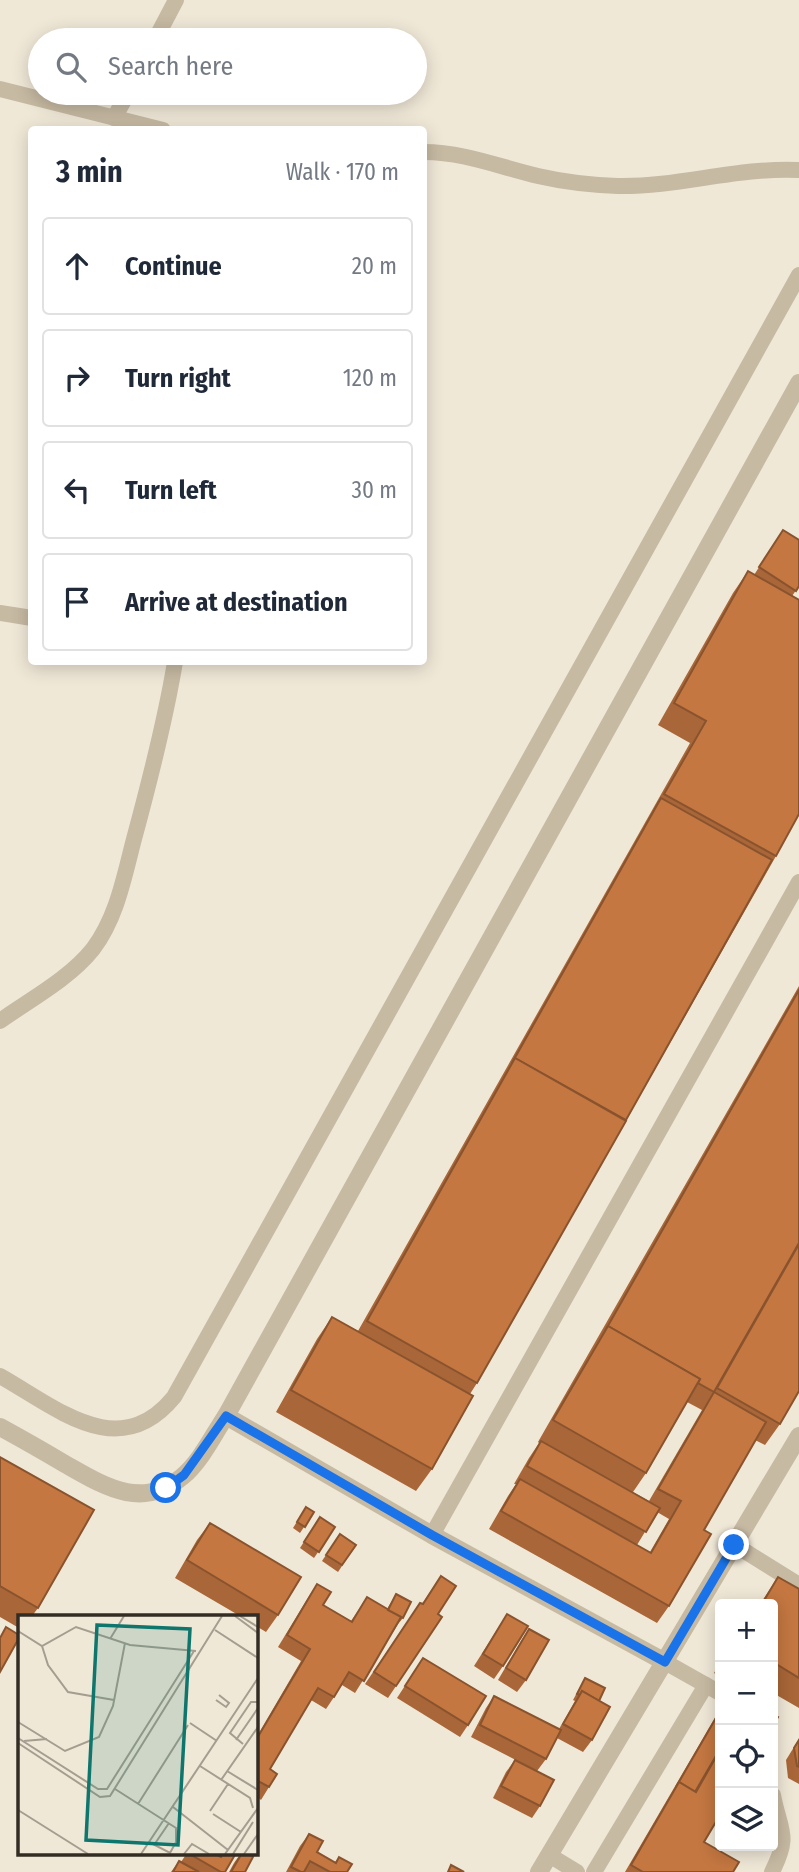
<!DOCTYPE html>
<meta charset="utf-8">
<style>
:root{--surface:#fff;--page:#f6f6f7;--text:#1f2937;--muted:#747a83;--line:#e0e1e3}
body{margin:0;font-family:"Fira Sans Condensed",sans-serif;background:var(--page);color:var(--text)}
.controls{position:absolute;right:21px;bottom:21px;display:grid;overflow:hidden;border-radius:7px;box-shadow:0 4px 18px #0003}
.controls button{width:63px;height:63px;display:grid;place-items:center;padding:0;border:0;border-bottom:2px solid var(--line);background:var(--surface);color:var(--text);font:35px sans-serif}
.stop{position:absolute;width:21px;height:21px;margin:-16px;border:5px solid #1a73e8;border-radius:50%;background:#fff}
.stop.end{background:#1a73e8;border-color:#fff;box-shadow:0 2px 7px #0008}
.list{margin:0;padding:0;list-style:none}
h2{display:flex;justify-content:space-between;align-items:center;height:91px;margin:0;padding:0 28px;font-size:30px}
h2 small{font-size:23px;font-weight:400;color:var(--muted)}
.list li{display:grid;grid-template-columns:46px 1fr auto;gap:21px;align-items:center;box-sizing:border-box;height:98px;margin:0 14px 14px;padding:0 14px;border:2px solid var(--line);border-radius:7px}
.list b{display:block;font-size:26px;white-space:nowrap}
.list em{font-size:23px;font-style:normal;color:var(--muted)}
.icon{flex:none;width:38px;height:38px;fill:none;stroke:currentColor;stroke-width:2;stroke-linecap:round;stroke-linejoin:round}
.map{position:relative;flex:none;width:799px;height:1872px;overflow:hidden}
.search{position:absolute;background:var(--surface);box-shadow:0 4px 18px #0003;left:28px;top:28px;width:399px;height:77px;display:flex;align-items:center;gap:18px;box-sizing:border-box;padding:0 24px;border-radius:38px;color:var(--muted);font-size:26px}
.panel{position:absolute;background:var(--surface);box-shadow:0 4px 18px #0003;left:28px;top:126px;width:399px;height:539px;border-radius:7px}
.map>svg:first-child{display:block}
</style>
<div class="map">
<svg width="799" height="1872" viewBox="0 0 799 1872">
<rect width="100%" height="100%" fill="#f0e8d7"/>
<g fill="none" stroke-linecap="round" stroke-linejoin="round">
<!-- lane -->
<g stroke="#c7baa3" stroke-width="16">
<path d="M155,40L176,0"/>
<path d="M0,89L163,130"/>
<path d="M114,118L128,93"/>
<path d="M424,152C463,152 500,167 538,176C564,182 591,185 618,186C679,187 738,167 799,170"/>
<path d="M0,613L32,618"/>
<path d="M0,1021C31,999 69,979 93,949C117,917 124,877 134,839C150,780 165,722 175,662"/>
<path d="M0,1376C57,1408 119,1464 174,1397L799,275"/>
<path d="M432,1535L799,882"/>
<path d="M735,1545L799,1585"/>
<path d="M665,1662L720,1693"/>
<path d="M549,1855L577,1872"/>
<path d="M594,1872L706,1685"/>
<path d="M772,1872C791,1834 780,1832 773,1795"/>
</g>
<!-- street -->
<g stroke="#c7baa3" stroke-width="18">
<path d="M226,1416L432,1535L665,1662"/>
<path d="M0,1427C22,1439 43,1451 65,1464C104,1486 142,1511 183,1476C201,1461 213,1435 226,1416L799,383"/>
<path d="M539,1872L799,1436"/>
</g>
</g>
<!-- wall -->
<g fill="#a96638" fill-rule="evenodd">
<path d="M783,530L799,586L792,596L776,856L477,1383L470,1394L432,1469L416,1491L276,1412L317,1339L332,1317L358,1331L690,743L658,725L733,593L748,571L754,575Z"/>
<path d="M799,986V1391L780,1424L765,1445L755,1440L704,1530L669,1606L657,1623L489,1529L508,1496L516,1484H514L529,1458L539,1443L538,1442ZM687,1402L702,1410L649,1501L633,1492L646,1473ZM657,1512L669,1519L650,1552L637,1545Z"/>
<path d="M0,1457L38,1608L32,1616H19V1628L0,1617Z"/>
<path d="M306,1507L314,1512L300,1533L293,1528Z"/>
<path d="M320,1517L335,1527L314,1558L300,1548Z"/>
<path d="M210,1523L278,1615L266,1632L256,1626V1616H240L175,1578L197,1540Z"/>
<path d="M340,1534L356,1545L338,1572L322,1561Z"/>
<path d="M441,1576L438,1614L396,1686L388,1698L365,1684L420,1603L422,1604Z"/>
<path d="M778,1577L799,1589V1708L773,1693V1604H760Z"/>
<path d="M317,1584L323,1605L351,1621L367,1597L387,1609L396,1594L403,1618L398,1624L355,1693L342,1685L326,1709L311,1700L270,1769L269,1787L261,1800L256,1796V1738L301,1661L278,1647L309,1596Z"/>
<path d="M507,1614L503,1666L494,1679L474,1666Z"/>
<path d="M529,1629L526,1680L517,1692L498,1680L521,1641Z"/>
<path d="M423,1658L468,1725L460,1737L397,1698Z"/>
<path d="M720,1663V1677L714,1673Z"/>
<path d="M585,1678L599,1701L592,1740L583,1752L557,1738L546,1759L537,1771L471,1737L486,1708L494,1696L559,1729L575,1701L573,1700Z"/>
<path d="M720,1709V1826L715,1824L704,1842L733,1872H625Z"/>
<path d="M799,1739V1784L788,1778L786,1760Z"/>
<path d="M515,1760L540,1806L532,1818L493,1798L506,1772Z"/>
<path d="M309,1834L317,1852L335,1862L339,1857L347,1872H286L300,1846Z"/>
<path d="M187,1853H213L220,1857L223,1853H236L225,1872H171L179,1861L181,1862Z"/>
<path d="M241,1853L245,1872H229L234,1863Z"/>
</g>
<!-- building -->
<g fill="#c47741" stroke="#89532e" stroke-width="2">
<path d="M783,530L799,540V586L796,591L759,567Z"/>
<path d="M748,571L799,600V814L776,856L664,794L706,721L674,703Z"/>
<path d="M661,798L772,860L626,1120L515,1058L512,1063Z"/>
<path d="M799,990V1243L714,1392L698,1383L700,1379L608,1326L605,1331Z"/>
<path d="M515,1058L626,1121L477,1383L367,1321Z"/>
<path d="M799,1244V1391L780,1424L717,1388Z"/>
<path d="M332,1317L473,1396L432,1469L291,1390Z"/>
<path d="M608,1326L700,1379L646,1473L553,1420Z"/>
<path d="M714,1392L766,1422L704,1530L711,1534L669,1606L501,1511L520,1479L651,1553L681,1501L658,1489Z"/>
<path d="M541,1441L660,1508L646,1532L527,1466Z"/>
<path d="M0,1457L94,1510L38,1608L0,1586Z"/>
<path d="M306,1507L314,1512L305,1527L297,1522Z"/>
<path d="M320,1517L335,1527L319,1552L304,1542Z"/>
<path d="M210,1523L301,1577L278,1615L187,1560Z"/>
<path d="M340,1534L356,1545L342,1565L326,1555Z"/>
<path d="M441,1576L456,1586L438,1614L442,1617L396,1686L374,1672L420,1603L423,1604Z"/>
<path d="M778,1577L799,1589V1678L773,1662V1604H762Z"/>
<path d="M317,1584L331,1592L323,1605L352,1622L367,1597L401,1617L364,1681L349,1672L334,1697L318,1688L270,1769L277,1774L269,1787L256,1780V1740L310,1649L287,1635Z"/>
<path d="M396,1594L411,1602L403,1618L388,1610Z"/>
<path d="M507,1614L528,1626L503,1666L483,1654Z"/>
<path d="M6,1627L19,1635V1638L0,1672V1638Z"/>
<path d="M529,1629L549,1640L526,1680L506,1668Z"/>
<path d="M423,1658L486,1696L468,1725L405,1686Z"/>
<path d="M585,1678L605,1688L599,1701L582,1691L580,1695L577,1694Z"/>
<path d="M582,1691L610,1707L592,1740L563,1724Z"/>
<path d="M494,1696L561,1730L546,1759L480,1725Z"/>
<path d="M720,1711V1749L695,1792L679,1782L676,1787Z"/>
<path d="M773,1714L778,1717L773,1725Z"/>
<path d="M799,1740V1767L797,1766L794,1748Z"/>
<path d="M720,1750V1815L704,1842L739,1862L733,1872H643L631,1865L679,1782L696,1792Z"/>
<path d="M515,1760L554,1780L540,1806L501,1786Z"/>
<path d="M309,1834L323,1841L317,1852L336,1863L339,1857L352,1864L347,1872H330L310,1861L304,1872H301L291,1867Z"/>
<path d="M188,1853H213L221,1857L224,1853H236L225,1872H221Z"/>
<path d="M242,1853H246L253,1857L245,1872H231Z"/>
<path d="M179,1861L199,1872H173Z"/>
<path d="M451,1865L464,1872H448Z"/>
</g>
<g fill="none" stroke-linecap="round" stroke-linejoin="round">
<!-- route -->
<path stroke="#1a73e8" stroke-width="9" d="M166,1488L184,1475L226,1416L432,1535L665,1662L734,1545"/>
</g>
<!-- overview -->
<g transform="translate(18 1615)">
<rect width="240" height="240" fill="#f0e8d7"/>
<path fill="none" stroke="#a49d90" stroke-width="2" d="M217,1L240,18M222,1L240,12M197,15L240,43M0,16L24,31L58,12L112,30L178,36M92,24L106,1M24,31L30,50L50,77L96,85M198,85L208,92L211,88L201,80M0,107L47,136L81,122L95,91L107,28M172,108L199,126M0,123L80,174H89L176,36M218,125L240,93M6,126L29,124M0,128L82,182L92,181L204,1M225,129L212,118L233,87H240M182,151L232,183L235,193M209,156L240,175M203,165L240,112M97,174L158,213V227L152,238L131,227M120,189L170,110M155,192L210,235M0,195L70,239M192,196L210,169M195,199L223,217M136,230L151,208M123,239L240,63M166,239L174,229L191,239M207,239L240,193M215,239L235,207M226,239L240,219"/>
<path fill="#0f766e" fill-opacity="0.15" stroke="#0f766e" stroke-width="3.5" d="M79,10L172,14L160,230L68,225Z"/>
<rect width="240" height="240" fill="none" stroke="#332c25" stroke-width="3.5"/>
</g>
</svg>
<div class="controls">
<button>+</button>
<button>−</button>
<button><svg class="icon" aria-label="locate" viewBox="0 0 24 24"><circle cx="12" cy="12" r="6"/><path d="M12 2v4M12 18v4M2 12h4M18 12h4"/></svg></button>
<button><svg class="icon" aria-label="layers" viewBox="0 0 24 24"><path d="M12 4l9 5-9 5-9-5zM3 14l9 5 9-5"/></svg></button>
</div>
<div class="stop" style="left:166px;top:1488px"></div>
<div class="stop end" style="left:734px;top:1545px"></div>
<div class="search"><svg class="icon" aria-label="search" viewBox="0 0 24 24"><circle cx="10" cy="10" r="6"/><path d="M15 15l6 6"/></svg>Search here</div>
<section class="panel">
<h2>3 min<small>Walk · 170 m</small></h2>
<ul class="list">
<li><svg class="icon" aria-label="ahead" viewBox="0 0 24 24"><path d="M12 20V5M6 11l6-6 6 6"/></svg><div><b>Continue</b></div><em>20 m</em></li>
<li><svg class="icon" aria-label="right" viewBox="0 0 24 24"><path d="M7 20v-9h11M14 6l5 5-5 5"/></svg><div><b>Turn right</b></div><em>120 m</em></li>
<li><svg class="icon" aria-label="left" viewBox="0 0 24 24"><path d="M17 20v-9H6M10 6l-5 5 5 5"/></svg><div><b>Turn left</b></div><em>30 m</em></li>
<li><svg class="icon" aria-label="arrive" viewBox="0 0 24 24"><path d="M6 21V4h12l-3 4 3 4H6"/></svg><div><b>Arrive at destination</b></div></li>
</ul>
</section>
</div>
